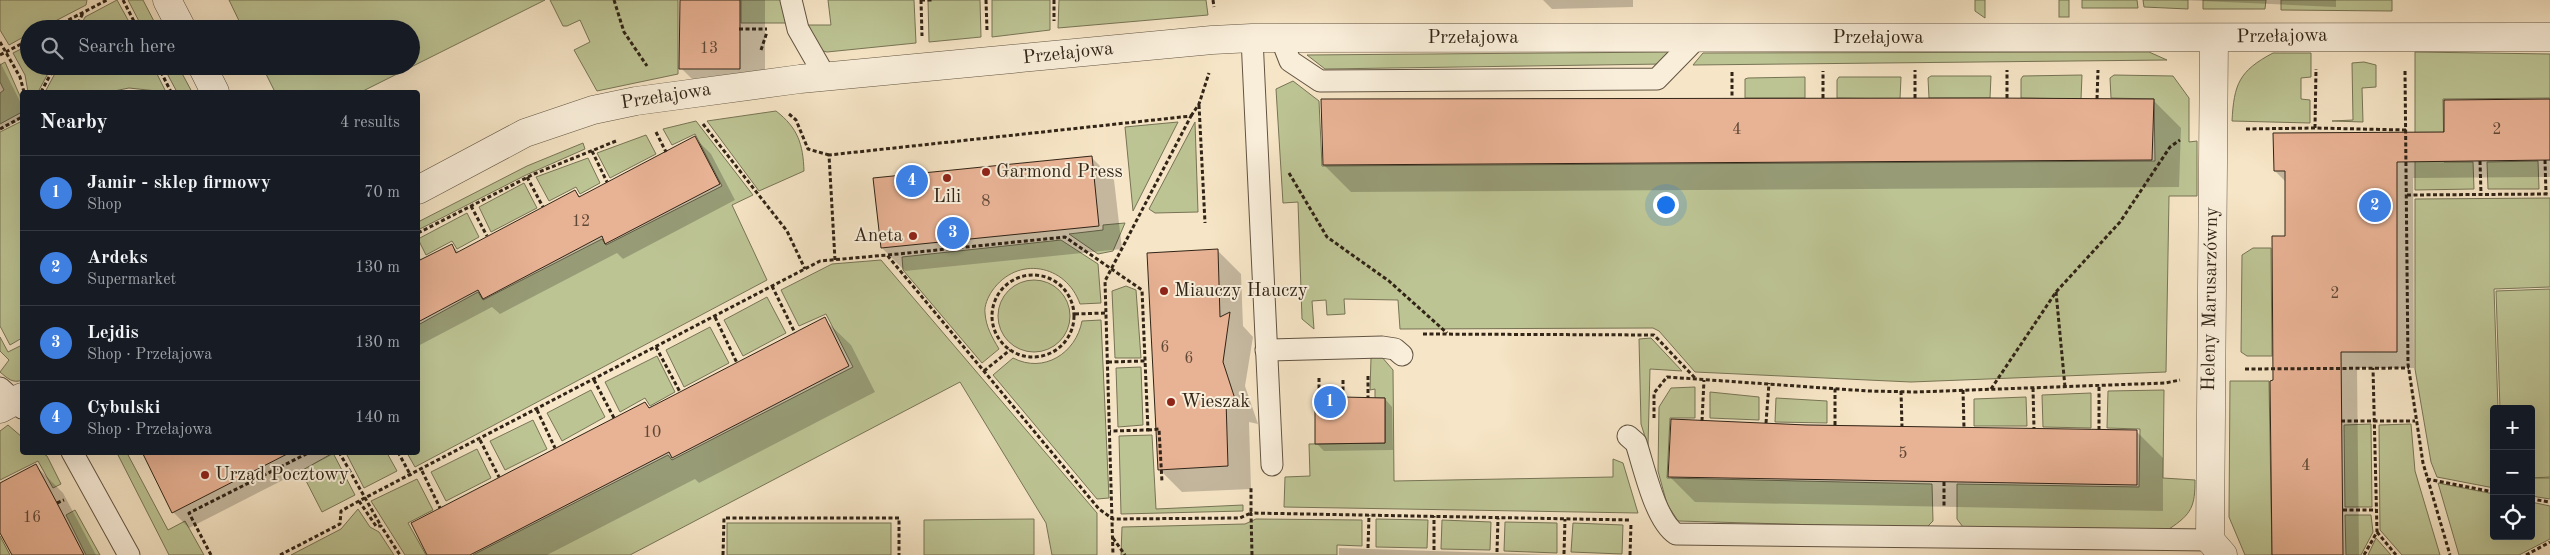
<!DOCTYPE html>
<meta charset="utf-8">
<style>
:root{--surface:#171b24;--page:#242831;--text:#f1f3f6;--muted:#9ea1a6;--line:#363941;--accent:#d93025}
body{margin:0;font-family:"Old Standard TT",serif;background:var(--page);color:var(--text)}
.controls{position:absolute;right:15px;bottom:15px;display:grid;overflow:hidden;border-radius:5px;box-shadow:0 5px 20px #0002}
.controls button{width:45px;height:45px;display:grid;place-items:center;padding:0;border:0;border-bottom:1px solid var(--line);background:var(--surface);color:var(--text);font:25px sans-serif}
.you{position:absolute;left:1665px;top:204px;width:18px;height:18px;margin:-12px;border:4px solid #fff;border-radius:50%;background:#1a73e8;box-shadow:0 0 0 8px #1a73e833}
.badge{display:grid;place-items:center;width:32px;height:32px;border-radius:50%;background:var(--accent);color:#fff;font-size:16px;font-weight:700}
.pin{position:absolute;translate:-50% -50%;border:2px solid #fff;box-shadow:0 1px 5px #0006}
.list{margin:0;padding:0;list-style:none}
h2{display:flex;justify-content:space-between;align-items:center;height:65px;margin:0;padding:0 20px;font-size:21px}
h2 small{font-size:16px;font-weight:400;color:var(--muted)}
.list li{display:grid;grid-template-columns:32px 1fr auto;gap:15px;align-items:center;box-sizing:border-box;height:75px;padding:0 20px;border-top:1px solid var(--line)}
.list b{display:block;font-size:19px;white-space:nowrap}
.list p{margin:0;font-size:16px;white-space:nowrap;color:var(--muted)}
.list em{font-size:16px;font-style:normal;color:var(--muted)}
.icon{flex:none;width:28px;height:28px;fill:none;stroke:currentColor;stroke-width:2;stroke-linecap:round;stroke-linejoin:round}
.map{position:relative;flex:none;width:2550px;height:555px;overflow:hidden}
.search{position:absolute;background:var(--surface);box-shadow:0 5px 20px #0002;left:20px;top:20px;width:400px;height:55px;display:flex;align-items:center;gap:12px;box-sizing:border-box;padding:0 18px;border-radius:28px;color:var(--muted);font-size:19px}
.panel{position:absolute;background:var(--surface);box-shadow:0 5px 20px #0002;left:20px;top:90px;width:400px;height:365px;border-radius:5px}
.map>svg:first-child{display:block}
</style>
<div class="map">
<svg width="2550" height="555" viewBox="0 0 2550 555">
<rect width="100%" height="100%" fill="#f6e5c6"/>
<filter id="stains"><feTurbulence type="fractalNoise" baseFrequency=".004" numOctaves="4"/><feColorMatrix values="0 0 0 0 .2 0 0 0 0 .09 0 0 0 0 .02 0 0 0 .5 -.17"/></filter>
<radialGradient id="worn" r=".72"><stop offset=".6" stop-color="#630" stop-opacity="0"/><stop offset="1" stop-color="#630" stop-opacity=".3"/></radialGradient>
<!-- green -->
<g fill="#bdc494" stroke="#777455">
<path d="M0,0H87L86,5L40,29H29V34L9,45L0,30Z"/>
<path d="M117,0L133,29H79L85,17Z"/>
<path d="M128,0H143L158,29H143Z"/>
<path d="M229,0H545L361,92H275L262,66H411V29H243Z"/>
<path d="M550,0H678V74L597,91L574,50L590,42L580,20L567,26H563Z"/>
<path d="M741,0H783L786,23H741Z"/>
<path d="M828,0H914L916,43L827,52L819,50L805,25H831Z"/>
<path d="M928,0H980L981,37L929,42Z"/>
<path d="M992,0H1050V30L992,37Z"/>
<path d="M1059,0H1206L1208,15L1058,28Z"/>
<path d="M1975,0H1985V18L1975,11Z"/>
<rect x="2059" y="0" width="10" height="17"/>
<path d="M2082,0H2137L2138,8H2082Z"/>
<path d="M2143,0H2188V9L2144,7Z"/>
<path d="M2203,0H2266L2265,9H2203Z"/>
<path d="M2281,0H2392V11L2281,10Z"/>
<path d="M29,45V66H52L38,92H28L25,75L13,53Z"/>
<path d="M1671,52L1663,64L1325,69L1307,55Z"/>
<path d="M2149,52L2167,60L1693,65L1703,53Z"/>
<path d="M2415,52L2550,54V98L2443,99L2444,162H2473L2474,189L2415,190Z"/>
<path d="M2273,53H2311V77L2301,78V99L2310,100V123L2232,121C2234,84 2239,71 2273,53Z"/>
<path d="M5,62L20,96L22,112L0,124V93L4,90L0,82V65Z"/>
<path d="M2364,62L2376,65V87L2362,88L2363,122L2332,121L2353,120L2352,63Z"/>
<path d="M59,66H153L166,92L129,88L109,92H45Z"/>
<path d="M163,66H178L192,92H177Z"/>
<path d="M2082,75L2081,99L2021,98V79L2023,76Z"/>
<path d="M2114,75L2173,76L2189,98V142L2197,141V196H2169L2166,372L1911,382L1695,372L1659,331L1653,328L1400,329L1398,300L1344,299L1345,314L1327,315L1326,300L1312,301L1314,329L1302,319L1298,202L1283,203L1276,89L1293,81L1319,101L1322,166L2155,161L2154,99L2111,98L2110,78Z"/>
<path d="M1931,76H1991L1990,98H1929L1928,78Z"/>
<path d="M1805,77V98H1745V79L1748,78Z"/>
<path d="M1839,77H1901L1900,99L1837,98V80Z"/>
<path d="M776,111C798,128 803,144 804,171L759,191L707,121Z"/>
<path d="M22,121V338L10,345L0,326V132Z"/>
<path d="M696,121L753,195L732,205L767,280L415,467L407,453L418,452V325L478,292L483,300L602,239L606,245L722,186L695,134L672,145L663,129Z"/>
<path d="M1178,122L1133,211L1125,127Z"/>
<path d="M1195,122L1198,212L1155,213L1149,209Z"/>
<path d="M646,135L656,154L610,178L597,153Z"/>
<path d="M583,143L585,149L526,175L418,230V222L527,166Z"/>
<path d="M588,158L600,183L580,194L576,187L549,201L536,177Z"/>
<path d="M2538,161L2539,189H2488L2487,162Z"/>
<path d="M524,183L537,208L491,232L479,207Z"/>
<path d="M2550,198V287L2494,289L2498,409H2494V488L2437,477L2431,462L2415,369V199Z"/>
<path d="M467,213L479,237L457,249L452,241L426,255L418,239Z"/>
<path d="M1125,223L1113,251L1098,254L1069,234L1103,230V225Z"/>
<path d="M1061,240L1098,264L1101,303L1080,304C1066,264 1017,255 992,291C988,297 984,306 985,313C986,327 992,337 999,349L982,363L903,270L902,257Z"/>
<path d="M2253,248H2271L2272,356H2247L2241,352L2242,255Z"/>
<path d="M881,260L1097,513V555H1052L1046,523L960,382L630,555H473L668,455L672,460L853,367L826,314L799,326L781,290L832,264Z"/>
<circle cx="1034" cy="316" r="36"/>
<path d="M1126,286L1136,290L1141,358H1115L1112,291Z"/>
<path d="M2550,289V477L2531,478V409H2500L2496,291Z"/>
<path d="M767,297L786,333L743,356L724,320Z"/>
<path d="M1101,320L1109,498L1097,499L993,375L1013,358C1044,374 1076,353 1082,321Z"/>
<path d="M710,327L729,363L684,387L666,350Z"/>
<path d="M0,337L8,352L22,345V380C13,384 7,378 0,372L9,360L0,351Z"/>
<path d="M1651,338L1682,371L1650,369L1648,446L1641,424L1639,339Z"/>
<path d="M657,356L675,392L650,406L645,398L620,412L605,382Z"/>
<path d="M1381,356L1393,370L1394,481L1613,477V459L1623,463L1638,513L1284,507L1285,477L1310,476L1309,444L1385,443V398H1375V389L1370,390L1371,358Z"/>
<path d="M1141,367L1143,425L1118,427L1116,368Z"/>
<path d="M2230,381H2269L2272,555H2245L2229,517Z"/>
<path d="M1695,387V418H1670L1667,478L1932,484L1933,521L1926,528L1678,521L1667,504L1658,471L1659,407L1671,388Z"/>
<path d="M591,390L605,417L562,441L547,413Z"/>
<path d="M2164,390L2163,478L2195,480C2195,506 2192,514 2169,529L1963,527L1957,519V484L2139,487L2140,429L2107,428L2108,391Z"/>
<path d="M1710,392L1759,397V420L1710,418Z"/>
<path d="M2091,393V428L2043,427L2042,395Z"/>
<path d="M2026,397L2027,426H1974V399Z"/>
<path d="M1776,398L1827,401V423L1775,422Z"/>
<path d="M533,420L547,449L505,470L490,441Z"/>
<path d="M2371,424L2372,507H2345L2344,425Z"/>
<path d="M2411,424L2415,471L2440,555H2402L2380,530L2379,425Z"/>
<path d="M8,425L22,437V452L42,453L47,456L61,484L53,488L38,461L0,480V431Z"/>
<path d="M1152,435L1156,509L1243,505V511L1121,514L1119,436Z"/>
<path d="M477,449L491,478L446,501L431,472Z"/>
<path d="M117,453H127L168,530L185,521L204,555H169Z"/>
<path d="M333,453L355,495L322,512L301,471Z"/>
<path d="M346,453H387L397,471L364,488Z"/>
<path d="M2550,478V499L2531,496V478Z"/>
<path d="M417,479L433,510L408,523L426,555H405L371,501Z"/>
<path d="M2438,483L2494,494V536H2531V502L2550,506V539L2519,555H2459Z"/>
<path d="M358,509L370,527L379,532L394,555H291L341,529Z"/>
<path d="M75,510L100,555H86L66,515Z"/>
<path d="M2345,515H2371L2373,532L2361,555H2346Z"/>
<path d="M1034,519V555H924V520Z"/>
<path d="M1256,519L1362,520V546L1337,545V555H1121L1122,527L1245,524Z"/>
<path d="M1376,519L1428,520L1427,548L1376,547Z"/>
<path d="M1442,520L1491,522L1490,550L1441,549Z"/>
<path d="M1505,522L1557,523V553L1504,551Z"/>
<rect x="727" y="523" width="164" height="32"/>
<path d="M1573,523L1623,525L1622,554L1571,552Z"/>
<path d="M0,536L10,555H0Z"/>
<path d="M2376,538L2391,555H2368Z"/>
</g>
<!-- shadow -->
<g fill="#0003">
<path d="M681,0H765V95L707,94L681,68Z"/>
<path d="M1543,0H1633V7L1552,9Z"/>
<path d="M2179,0H2336V7Z"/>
<path d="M0,62L22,105V119L0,131Z"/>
<path d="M2153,100L2181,128L2179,187L1351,192L1324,165Z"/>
<path d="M2550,100V177L2413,178L2414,368H2357L2359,555H2274V381L2286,237V182L2275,171L2445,134Z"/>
<path d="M695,138L711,154L735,200L623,259L617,253L500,314L492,307L418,346V263L451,245L459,252L575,192L581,197Z"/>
<path d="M1091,157L1114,180L1122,249L905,271L882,248Z"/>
<path d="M1218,251L1241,274L1243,326L1253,337L1245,386L1258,424L1249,422L1251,489L1182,492L1159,469Z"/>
<path d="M824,319L851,345L875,392L699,483L695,479L547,555H429L645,403L651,409Z"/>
<path d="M1385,399L1392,407L1393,450L1324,451L1316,443Z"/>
<path d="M1672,421L2137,432L2163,458V511L1695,502L1669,476Z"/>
<path d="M143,452H338L189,528L173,512Z"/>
<path d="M36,466L63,493L96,555H13L0,530V484Z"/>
<path d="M1339,548L1554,555H1339Z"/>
</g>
<!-- building -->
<g fill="#e8b294" stroke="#312416">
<path d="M680,0H740V69H679Z"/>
<path d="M1990,98L2154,99L2152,160L1323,165L1321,99Z"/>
<path d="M2550,99V160L2397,162V352H2341L2343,555H2272L2270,381L2273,380L2272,236H2285V171H2274L2273,133L2444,132V100Z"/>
<path d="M695,136L720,184L605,244L602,236L483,299L478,290L418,322V261L452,244L456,253L575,190L579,197Z"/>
<path d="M1092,156L1099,226L881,248L873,178Z"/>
<path d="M1218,249L1220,317L1230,312L1223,362L1236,402L1226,400L1228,466L1158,470L1147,253Z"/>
<path d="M825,317L849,366L672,458L669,452L470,555H427L411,523L645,402L649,408Z"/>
<path d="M1343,397L1385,398V443L1315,444V398Z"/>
<path d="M1671,419L1806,425L2137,430V485L1668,477Z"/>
<path d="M142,452H291L172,513Z"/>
<path d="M36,464L57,503L84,555H12L0,533V483Z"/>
</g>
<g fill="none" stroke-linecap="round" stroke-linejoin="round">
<!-- lane casing -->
<g stroke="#625442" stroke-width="23">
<g id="lane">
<path d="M791,0L798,29L826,78"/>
<path d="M1252,38L1272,465"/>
<path d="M1281,38L1290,61L1320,81L1657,79L1697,38"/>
<path d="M1266,350L1382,347L1395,349L1402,355"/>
<path d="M0,388L22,408"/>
<path d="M1628,436L1636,443C1644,467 1655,520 1676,534L2210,540"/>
<path d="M72,452L129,555"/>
</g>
</g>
<!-- street casing -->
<g stroke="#625442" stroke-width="29">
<g id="street">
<path d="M167,0L182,29"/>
<path d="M2214,38L2210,540L2223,555"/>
<path d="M202,66L215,92"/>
<path d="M418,190L525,133L593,110L636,101L800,79L1212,40L1252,38L2550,37"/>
<path d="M0,409L22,397"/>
</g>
</g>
<!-- path -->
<g stroke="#312416" stroke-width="3" stroke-dasharray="4 2.5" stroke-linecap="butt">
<path d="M123,0L138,29"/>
<path d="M614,0L624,32L647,66"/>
<path d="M921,0L922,36"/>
<path d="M921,0H934"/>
<path d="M986,0L987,30"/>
<path d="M1054,0V21"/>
<path d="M1213,0L1214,7"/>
<path d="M51,29L107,0"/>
<path d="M75,29L83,13"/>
<path d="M739,29H767"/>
<path d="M0,42L20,77L24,92"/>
<path d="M761,50L767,32"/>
<path d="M0,55L29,40"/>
<path d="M158,66L171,92"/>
<path d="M2405,71L2408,364L2423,463L2450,555"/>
<path d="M1732,72V98"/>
<path d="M41,92L55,66"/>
<path d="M124,92H132"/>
<path d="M1823,98V71"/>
<path d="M1915,98V70"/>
<path d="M2007,98V70"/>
<path d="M2097,99L2098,70"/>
<path d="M1199,105L1205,223"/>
<path d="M789,114L796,120L808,149L829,155"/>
<path d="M1191,116L1199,104L1209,73"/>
<path d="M703,124L787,231L805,269"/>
<path d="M2315,128L2316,69"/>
<path d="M0,129L22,117"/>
<path d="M2246,129L2315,128L2406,130"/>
<path d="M656,132L666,152"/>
<path d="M592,151L607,182"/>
<path d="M2545,160L2546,194"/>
<path d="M2480,161L2481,194"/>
<path d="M1289,173L1327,237L1389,281L1447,333"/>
<path d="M527,177L543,207"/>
<path d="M2407,195L2550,194"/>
<path d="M471,206L487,236"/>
<path d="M418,233L534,174L616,141"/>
<path d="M888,255L1065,237L1142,290L1148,430L1110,431"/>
<path d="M418,257L419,260"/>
<path d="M835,260L829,155L1191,116L1105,281L1113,555"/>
<circle cx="1033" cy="316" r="41"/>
<path d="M772,286L795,333"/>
<path d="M2056,292L2065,387"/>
<path d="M1075,314L1106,313"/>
<path d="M715,317L737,363"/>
<path d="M1423,334L1654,335L1695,378"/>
<path d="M656,347L680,392"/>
<path d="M1108,362L1145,361"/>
<path d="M2245,369L2409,368"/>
<path d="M984,371L1010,350"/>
<path d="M1368,376V398"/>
<path d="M1319,378V398"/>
<path d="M594,380L614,418"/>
<path d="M2033,388L2034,429"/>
<path d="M1991,389L2056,292L2120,222L2170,147L2180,140"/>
<path d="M1963,390L1964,428"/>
<path d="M1901,391L1902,427"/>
<path d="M1343,397V378"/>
<path d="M537,410L555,448"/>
<path d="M1654,418V393L1667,377L1868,391L1916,392L2165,383L2180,380"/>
<path d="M1702,421L1704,380"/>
<path d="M2341,421H2415"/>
<path d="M1766,423L1769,383"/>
<path d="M1835,425V387"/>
<path d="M1148,430L1159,429L1162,482"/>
<path d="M2099,430V385"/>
<path d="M480,440L499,477"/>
<path d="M339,452L381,526"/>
<path d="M398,452L411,476"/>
<path d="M422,471L440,508"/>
<path d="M2427,479L2494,492"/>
<path d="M1944,482V508"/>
<path d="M2531,499L2550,502"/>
<path d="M359,501L376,526H381L400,555"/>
<path d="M57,503L64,500"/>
<path d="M2343,510H2376"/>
<path d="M2377,532L2396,555"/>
<path d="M1113,538L1125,555"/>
<path d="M1368,548L1369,515"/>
<path d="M1434,550V516"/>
<path d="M1497,552L1498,518"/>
<path d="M1564,554L1565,519"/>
<path d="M211,555L189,513L310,452"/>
<path d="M280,555L340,524L341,511L359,501L820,261L887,255L1099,509L1113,519L1240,518L1251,513V486"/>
<path d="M723,555L724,518H899V555"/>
<path d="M1252,555L1251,513L1630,520"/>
<path d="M1630,555L1631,523"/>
<path d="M2364,555L2377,532L2373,368"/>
<path d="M2526,555L2550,542"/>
</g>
<!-- lane -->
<use href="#lane" stroke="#f9eeda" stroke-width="21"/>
<!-- street -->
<use href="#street" stroke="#f9eeda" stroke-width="28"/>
</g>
<!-- markers -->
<g fill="#8f2418" stroke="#f9eeda" stroke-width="2">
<circle cx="986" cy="172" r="5"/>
<circle cx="947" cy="178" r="5"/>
<circle cx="913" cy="236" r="5"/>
<circle cx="1164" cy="291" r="5"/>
<circle cx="1171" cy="402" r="5"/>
<circle cx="205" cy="475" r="5"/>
</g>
<g text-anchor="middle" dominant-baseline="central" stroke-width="4" stroke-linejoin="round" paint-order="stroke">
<!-- number labels -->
<g font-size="16" fill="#5f4836">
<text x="709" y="49">13</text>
<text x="1737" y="130">4</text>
<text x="2497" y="130">2</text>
<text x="986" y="202">8</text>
<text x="581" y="222">12</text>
<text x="2335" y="294">2</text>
<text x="1165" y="348">6</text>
<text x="1189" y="359">6</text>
<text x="652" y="433">10</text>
<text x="1903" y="454">5</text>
<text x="2306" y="466">4</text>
<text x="32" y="518">16</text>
</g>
<!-- street labels -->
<g font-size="19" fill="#312416" stroke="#f9eeda">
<text transform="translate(2282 37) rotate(-1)">Przełajowa</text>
<text x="1473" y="38">Przełajowa</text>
<text x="1878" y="38">Przełajowa</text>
<text transform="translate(1068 54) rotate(-6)">Przełajowa</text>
<text transform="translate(666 97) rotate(-9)">Przełajowa</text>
<text transform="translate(2211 299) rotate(-89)">Heleny Marusarzówny</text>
</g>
<!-- poi labels -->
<g font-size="19" fill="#312416" stroke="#f9eeda" text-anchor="start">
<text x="996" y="172">Garmond Press</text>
<text x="947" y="197" text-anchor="middle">Lili</text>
<text x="903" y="236" text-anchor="end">Aneta</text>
<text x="1174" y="291">Miauczy Hauczy</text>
<text x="1181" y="402">Wieszak</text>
<text x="215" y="475">Urząd Pocztowy</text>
</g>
</g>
<rect width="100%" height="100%" filter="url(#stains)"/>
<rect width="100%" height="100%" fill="url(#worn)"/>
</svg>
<div class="controls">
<button>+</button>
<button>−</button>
<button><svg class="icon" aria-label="locate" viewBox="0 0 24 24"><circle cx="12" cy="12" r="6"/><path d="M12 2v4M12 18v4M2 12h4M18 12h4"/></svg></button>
</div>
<div class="you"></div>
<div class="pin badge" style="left:1330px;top:402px;background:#3f7fe0">1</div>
<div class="pin badge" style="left:2375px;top:206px;background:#3f7fe0">2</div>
<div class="pin badge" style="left:953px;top:233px;background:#3f7fe0">3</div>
<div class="pin badge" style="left:912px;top:181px;background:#3f7fe0">4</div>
<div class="search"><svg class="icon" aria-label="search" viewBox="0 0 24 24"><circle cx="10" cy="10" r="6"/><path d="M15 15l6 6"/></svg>Search here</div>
<section class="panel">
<h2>Nearby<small>4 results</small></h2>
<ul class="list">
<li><span class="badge" style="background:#3f7fe0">1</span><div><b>Jamir - sklep firmowy</b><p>Shop</p></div><em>70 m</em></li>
<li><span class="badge" style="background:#3f7fe0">2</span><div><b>Ardeks</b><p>Supermarket</p></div><em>130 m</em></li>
<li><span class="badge" style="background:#3f7fe0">3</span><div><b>Lejdis</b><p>Shop · Przełajowa</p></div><em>130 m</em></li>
<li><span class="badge" style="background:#3f7fe0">4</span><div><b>Cybulski</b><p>Shop · Przełajowa</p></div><em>140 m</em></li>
</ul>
</section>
</div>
